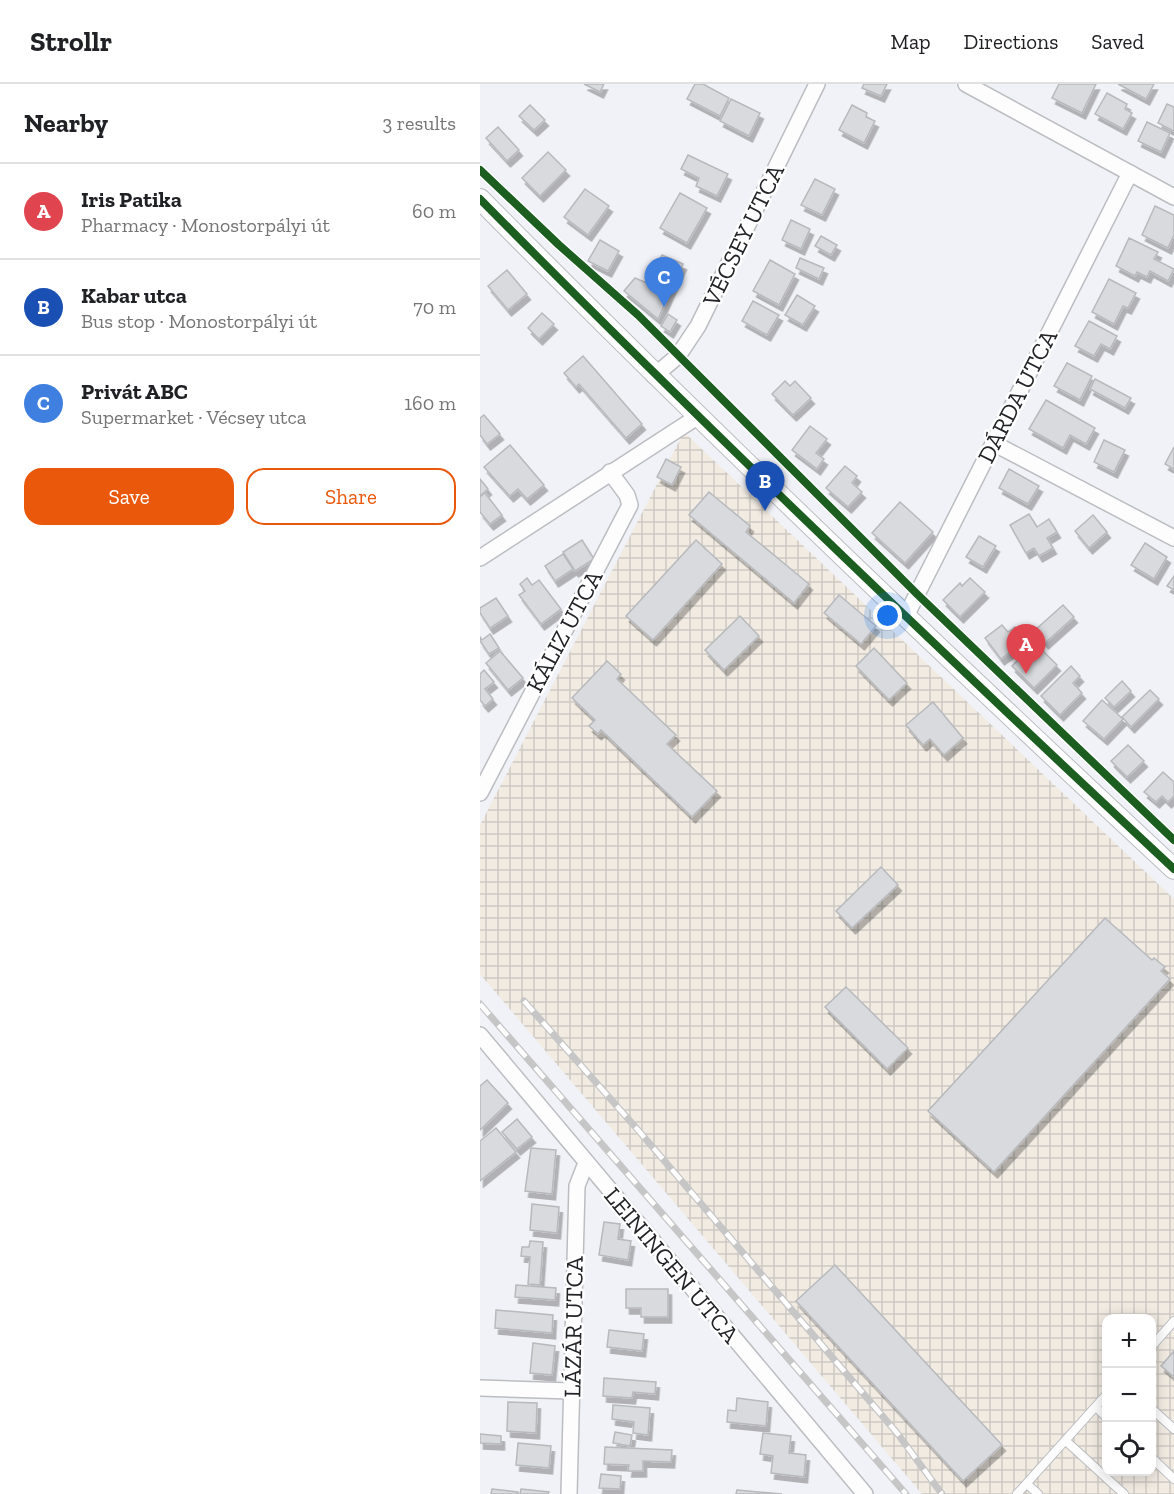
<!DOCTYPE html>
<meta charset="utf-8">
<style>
:root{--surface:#fff;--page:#f2f2f2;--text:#202124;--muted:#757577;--line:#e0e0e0;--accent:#ea580c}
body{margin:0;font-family:"Zilla Slab",serif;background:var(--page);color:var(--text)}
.controls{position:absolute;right:18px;bottom:18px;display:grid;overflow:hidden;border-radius:12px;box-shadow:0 3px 15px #0003}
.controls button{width:54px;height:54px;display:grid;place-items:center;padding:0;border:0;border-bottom:2px solid var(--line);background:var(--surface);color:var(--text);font:30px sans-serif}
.you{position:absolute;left:408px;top:532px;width:21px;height:21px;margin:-15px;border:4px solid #fff;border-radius:50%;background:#1a73e8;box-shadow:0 0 0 9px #1a73e833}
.badge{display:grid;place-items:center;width:39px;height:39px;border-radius:50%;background:var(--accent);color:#fff;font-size:20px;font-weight:700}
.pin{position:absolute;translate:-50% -50px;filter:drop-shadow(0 2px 3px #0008)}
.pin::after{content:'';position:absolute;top:32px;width:21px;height:18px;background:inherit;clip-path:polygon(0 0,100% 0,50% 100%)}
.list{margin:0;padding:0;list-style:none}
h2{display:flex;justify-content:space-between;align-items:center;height:78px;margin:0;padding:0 24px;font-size:26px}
h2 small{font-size:20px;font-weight:400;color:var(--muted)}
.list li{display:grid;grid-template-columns:39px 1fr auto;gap:18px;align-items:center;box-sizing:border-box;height:96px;padding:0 24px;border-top:2px solid var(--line)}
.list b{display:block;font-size:22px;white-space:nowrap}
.list p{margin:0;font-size:20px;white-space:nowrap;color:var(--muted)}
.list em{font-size:20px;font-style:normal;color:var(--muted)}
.actions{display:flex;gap:12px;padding:18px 24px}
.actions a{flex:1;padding:14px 0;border:2px solid var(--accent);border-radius:18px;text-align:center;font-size:21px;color:var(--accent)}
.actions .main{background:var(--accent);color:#fff}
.icon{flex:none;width:33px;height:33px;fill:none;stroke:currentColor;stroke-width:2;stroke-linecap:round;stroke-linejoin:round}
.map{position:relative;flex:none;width:694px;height:1410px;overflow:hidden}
header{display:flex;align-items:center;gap:36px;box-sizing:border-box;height:84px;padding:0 30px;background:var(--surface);border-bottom:2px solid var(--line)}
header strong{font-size:28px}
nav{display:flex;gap:33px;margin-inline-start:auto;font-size:21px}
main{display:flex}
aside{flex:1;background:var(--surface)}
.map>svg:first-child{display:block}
</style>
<header>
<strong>Strollr</strong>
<nav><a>Map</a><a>Directions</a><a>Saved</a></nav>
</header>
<main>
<aside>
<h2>Nearby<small>3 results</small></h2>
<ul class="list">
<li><span class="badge" style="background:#e0444e">A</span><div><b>Iris Patika</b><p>Pharmacy · Monostorpályi út</p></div><em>60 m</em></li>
<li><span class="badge" style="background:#1a4fb4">B</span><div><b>Kabar utca</b><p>Bus stop · Monostorpályi út</p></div><em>70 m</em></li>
<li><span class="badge" style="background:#3f7fe0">C</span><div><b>Privát ABC</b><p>Supermarket · Vécsey utca</p></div><em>160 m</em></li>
</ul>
<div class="actions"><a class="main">Save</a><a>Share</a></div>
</aside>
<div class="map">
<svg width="694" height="1410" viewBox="0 0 694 1410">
<defs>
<pattern id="industrial-grid" width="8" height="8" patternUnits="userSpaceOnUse" patternTransform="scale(1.5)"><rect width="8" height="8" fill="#f1ebe2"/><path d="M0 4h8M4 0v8" fill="none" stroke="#cec9c2"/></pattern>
<filter id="shadow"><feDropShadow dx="3.5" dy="6" stdDeviation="0" flood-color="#0004"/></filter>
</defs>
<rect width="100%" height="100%" fill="#f1f2f7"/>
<!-- industrial -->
<path fill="url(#industrial-grid)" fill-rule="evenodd" d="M204,348L694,815V1410H442L0,890V741ZM626,1234H672V1388H626Z"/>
<!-- building -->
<g fill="#d8dadd" stroke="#b8b9bd" stroke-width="1.5" filter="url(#shadow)">
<path d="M104,0H124L120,8Z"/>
<path d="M215,0H223L249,14L240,32L207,15Z"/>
<path d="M384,0H407L401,12L382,4Z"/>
<path d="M579,0H616L602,29L572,14Z"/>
<path d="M638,0H674L666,15Z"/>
<path d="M627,9L647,20L645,25L652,29L643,45L615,30Z"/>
<path d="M251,15L280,29L269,52L240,37Z"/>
<path d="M687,20L694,23V47L678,39Z"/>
<path d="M50,21L65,36L54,46L39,32Z"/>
<path d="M372,21L387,29L386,33L395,37L384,59L359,46Z"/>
<path d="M667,38L690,49L681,68L658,57Z"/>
<path d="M18,43L39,66L27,77L6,54Z"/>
<path d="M68,68L86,86L60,112L42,94Z"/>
<path d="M208,71L248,90L237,112L216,102L219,94L201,85Z"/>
<path d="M335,95L355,105L342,131L321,121Z"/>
<path d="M105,105L129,122L108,151L84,133Z"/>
<path d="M200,109L227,124L207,159L180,144Z"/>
<path d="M675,122L694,131V151L688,164L662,151Z"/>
<path d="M311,136L330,145L321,165L302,156Z"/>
<path d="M341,152L357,161L351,171L335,162Z"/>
<path d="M649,154L678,168L674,175L694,185L688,197L670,187L667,193L657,188L655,192L636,182Z"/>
<path d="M120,156L139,167L128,187L108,177Z"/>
<path d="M182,171L203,180L178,235L144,207L155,194L169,200Z"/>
<path d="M320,174L344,184L339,195L316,184Z"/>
<path d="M290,176L315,190L299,221L273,207Z"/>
<path d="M27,186L47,210L28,226L8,202Z"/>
<path d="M629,195L656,209L648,224L643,222L634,240L612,228Z"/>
<path d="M317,211L335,222L323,241L305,231Z"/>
<path d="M273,217L299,231L287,251L262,237Z"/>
<path d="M62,229L74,240L59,255L48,244Z"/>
<path d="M188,230L197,236L190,248L181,242Z"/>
<path d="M609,237L637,252L630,265L621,260L614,272L595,262Z"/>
<path d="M103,272L162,340L146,354L99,300L96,303L84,289Z"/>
<path d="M587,279L612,292L600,316L574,302Z"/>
<path d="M615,295L651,314L645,324L610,305Z"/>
<path d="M305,297L310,302L315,297L331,314L313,331L292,310Z"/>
<path d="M566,316L615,344L606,360L590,351L583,364L549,345Z"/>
<path d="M4,331L20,350L7,360L0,351V334Z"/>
<path d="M330,342L347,355L336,369L344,375L337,385L312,366Z"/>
<path d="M624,356L645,366L634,388L614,378Z"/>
<path d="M30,361L64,401L47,415L38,405L30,412L4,383Z"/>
<path d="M694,363V385L685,380Z"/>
<path d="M186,375L201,383L192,401L177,393Z"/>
<path d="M365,382L377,392L372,399L382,408L368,423L346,404Z"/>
<path d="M529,385L559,402L548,420L519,404Z"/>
<path d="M0,395L8,405L0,412Z"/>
<path d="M229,408L270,442L266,448L329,500L314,519L209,431Z"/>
<path d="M5,409L22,431L10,440L0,428V413Z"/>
<path d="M420,418L453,448L425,479L392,449Z"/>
<path d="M549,430L557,443L569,435L577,448L567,454L573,464L559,472L554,464L546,469L530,441Z"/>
<path d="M613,431L627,448L609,464L595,447Z"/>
<path d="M499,452L516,462L503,483L486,473Z"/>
<path d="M102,456L114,475L95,487L83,468Z"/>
<path d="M216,456L242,480L173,556L146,532Z"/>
<path d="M665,459L687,473L674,495L651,481Z"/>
<path d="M83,470L93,485L75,497L65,482Z"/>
<path d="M694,492V506L687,502Z"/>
<path d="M47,494L52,501L59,496L81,525L61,540L39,511L45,507L40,500Z"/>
<path d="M490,494L505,508L480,533L463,516L480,499L482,502Z"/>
<path d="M359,511L396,542L381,560L344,529Z"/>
<path d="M16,514L28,532L10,544L0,529V524Z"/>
<path d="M583,521L594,533L565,559L554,547Z"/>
<path d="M260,532L279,552L244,586L225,566Z"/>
<path d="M522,541L528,548L535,543L545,557L521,575L505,554Z"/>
<path d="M10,550L19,564L9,570L0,557V553L2,556Z"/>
<path d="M555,559L577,581L554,604L532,582Z"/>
<path d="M394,564L427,599L409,616L376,582Z"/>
<path d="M20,567L43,594L28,606L6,579Z"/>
<path d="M127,577L141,590L137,595L196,651L187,660L237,707L212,733L121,646L118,650L109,642L115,636L92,614Z"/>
<path d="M591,582L600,592L593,599L602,609L580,631L561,612Z"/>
<path d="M4,586L14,598L5,605L13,615L5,622L0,616V590Z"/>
<path d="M642,597L651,607L634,623L625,614Z"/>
<path d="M670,606L679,615L651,643L642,633Z"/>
<path d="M622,616L643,635L624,655L603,637Z"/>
<path d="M453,618L483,654L464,671L450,655L443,661L426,641Z"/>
<path d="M648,661L664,677L647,693L631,677Z"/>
<path d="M683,688L694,698V712L688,718L682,712L676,718L664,708Z"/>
<path d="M401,783L418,801L372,844L356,827Z"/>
<path d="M625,834L672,876L674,874L685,883L681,887L690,895L514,1088L448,1027Z"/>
<path d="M366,903L428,964L407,985L345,923Z"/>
<path d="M7,996L28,1019L0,1046V1002Z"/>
<path d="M37,1035L52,1053L37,1065L22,1048Z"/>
<path d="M16,1044L36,1068L0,1097V1057Z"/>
<path d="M51,1064L76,1066L72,1110L45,1107Z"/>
<path d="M52,1120L79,1123L77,1149L50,1146Z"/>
<path d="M124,1138L140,1140L138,1155L151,1157L148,1176L119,1171Z"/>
<path d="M50,1157L63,1158L60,1201L48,1200L50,1173L41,1172L42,1163H49Z"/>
<path d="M355,1181L522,1361L483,1397L316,1217Z"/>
<path d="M36,1201L76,1204L75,1216L35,1213Z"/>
<path d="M146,1205H188V1233H161V1224H146Z"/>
<path d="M16,1226L73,1231L72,1249L15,1244Z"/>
<path d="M129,1246L164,1250L162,1267L127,1263Z"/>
<path d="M53,1259L75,1262L72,1291L50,1289Z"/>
<path d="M694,1267V1293L681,1282Z"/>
<path d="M124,1294L176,1298L175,1310L153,1308L152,1314L123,1312Z"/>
<path d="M257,1314L288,1318L286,1342L247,1338L248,1326L256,1327Z"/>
<path d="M28,1318L57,1319L56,1349L27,1347Z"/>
<path d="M133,1321L170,1324L168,1351L153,1349L154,1338L132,1335Z"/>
<path d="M135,1348L152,1351L150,1362L133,1359Z"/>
<path d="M283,1349L311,1352L309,1369L326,1371L324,1393L291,1389L293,1372L280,1370Z"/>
<path d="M0,1350L21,1352V1360L0,1359Z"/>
<path d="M38,1359L71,1362L69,1384L36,1381Z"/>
<path d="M125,1363L192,1366L191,1378L163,1377V1387H148L149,1381L124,1380Z"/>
<path d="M121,1390L141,1392L140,1405L119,1404Z"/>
<path d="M12,1405L38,1408V1410H11Z"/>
<path d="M41,1405L69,1408L68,1410H40Z"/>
<path d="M257,1406L302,1410H256Z"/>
</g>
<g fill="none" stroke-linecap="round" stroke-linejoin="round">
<!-- service casing -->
<g stroke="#bcbdc1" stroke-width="10">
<g id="service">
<path d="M672,1262L694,1237"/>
<path d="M616,1323L626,1333"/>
<path d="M672,1325L694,1345"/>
<path d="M586,1357L644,1410"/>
<path d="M672,1374L694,1395"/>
<path d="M547,1400L558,1410"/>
<path d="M537,1410L626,1311"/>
</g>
</g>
<!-- minor casing -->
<g stroke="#bcbdc1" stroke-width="18">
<g id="minor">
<path d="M486,0L694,113"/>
<path d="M174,292L198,272L218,242L337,0"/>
<path d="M513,359L694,454"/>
<path d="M0,474L217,333"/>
<path d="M425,534L650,89"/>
<path d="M0,709L150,421L147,411L130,388"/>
<path d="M0,951L385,1410"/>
<path d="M0,1304L91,1307"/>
<path d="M89,1410L97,1102L106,1079"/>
</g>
</g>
<!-- tertiary casing -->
<g stroke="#bcbdc1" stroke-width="22">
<path id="tertiary" d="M0,115C226,344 459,566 694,785"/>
</g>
<!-- service -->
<use href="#service" stroke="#fdfdfe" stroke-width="8"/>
<!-- minor -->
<use href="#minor" stroke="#fdfdfe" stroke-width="15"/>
<!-- tertiary -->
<use href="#tertiary" stroke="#fdfdfe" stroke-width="20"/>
<!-- rail casing -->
<g stroke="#c6c6c7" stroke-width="7">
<g id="rail">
<path d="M44,917L158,1046L417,1349L462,1410"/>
<path d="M0,920L426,1410"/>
</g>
</g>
<!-- rail -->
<use href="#rail" stroke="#fff" stroke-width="4.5" stroke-dasharray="14" stroke-linecap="butt"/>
<!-- cycleway casing -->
<g stroke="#fff" stroke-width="11">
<g id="cycleway">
<path d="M0,86L79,161L158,231L437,510L694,756"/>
<path d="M0,115C226,344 459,566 694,785"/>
</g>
</g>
<!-- cycleway -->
<use href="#cycleway" stroke="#1b5e20" stroke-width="8"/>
</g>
<g text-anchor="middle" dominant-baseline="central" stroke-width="5" stroke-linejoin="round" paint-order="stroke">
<!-- street labels -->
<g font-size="24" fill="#222326" stroke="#fff">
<text transform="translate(263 151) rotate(-64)">VÉCSEY UTCA</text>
<text transform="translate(537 312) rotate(-63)">DÁRDA UTCA</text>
<text transform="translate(84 547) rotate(-62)">KÁLIZ UTCA</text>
<text transform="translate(192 1181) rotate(50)">LEININGEN UTCA</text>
<text transform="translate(93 1243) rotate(-89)">LÁZÁR UTCA</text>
</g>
</g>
</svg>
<div class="controls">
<button>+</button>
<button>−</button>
<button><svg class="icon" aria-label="locate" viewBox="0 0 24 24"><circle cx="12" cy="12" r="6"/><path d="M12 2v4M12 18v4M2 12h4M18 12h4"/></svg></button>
</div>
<div class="you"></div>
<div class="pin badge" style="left:546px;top:590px;background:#e0444e">A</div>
<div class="pin badge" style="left:285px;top:427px;background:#1a4fb4">B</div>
<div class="pin badge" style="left:184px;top:223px;background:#3f7fe0">C</div>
</div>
</main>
